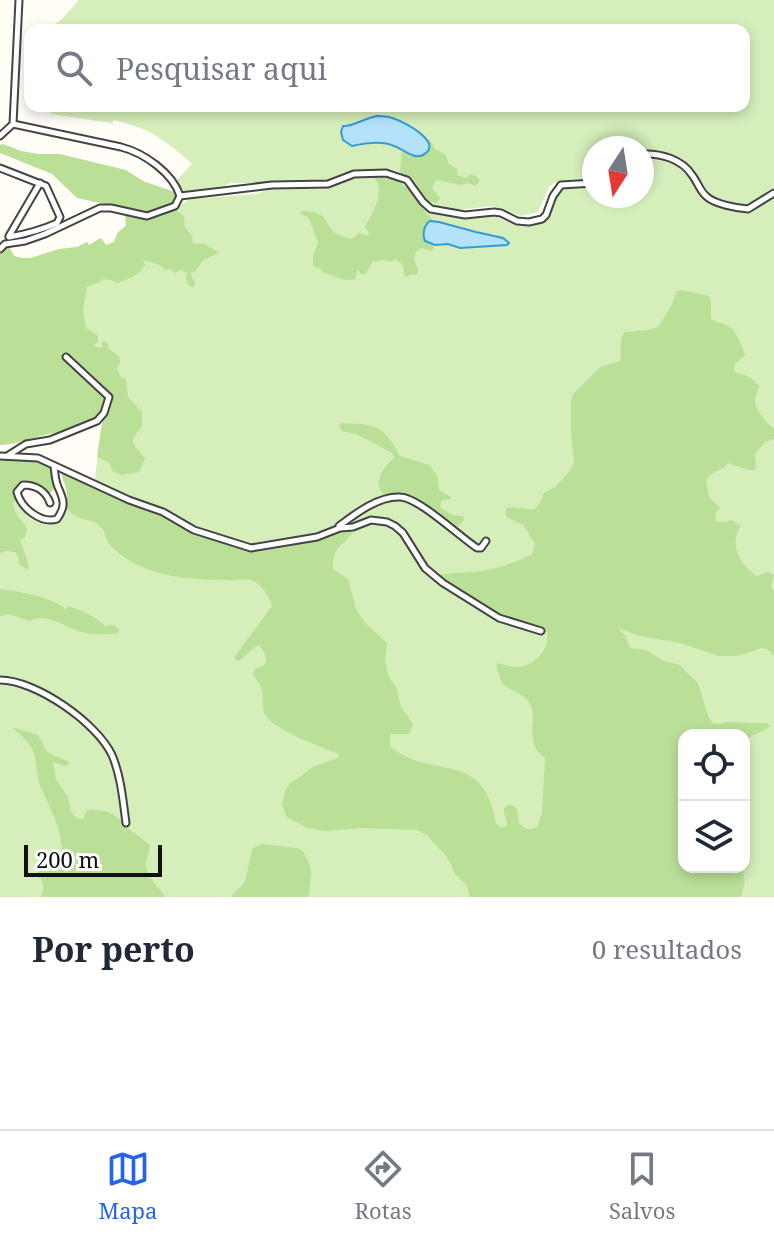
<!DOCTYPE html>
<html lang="pt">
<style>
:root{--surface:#fff;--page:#f6f6f7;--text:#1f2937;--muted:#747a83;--line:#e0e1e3;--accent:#2563eb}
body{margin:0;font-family:"Noto Serif",serif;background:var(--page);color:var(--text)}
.controls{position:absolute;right:24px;bottom:24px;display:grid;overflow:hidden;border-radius:16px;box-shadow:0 4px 12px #0003}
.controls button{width:72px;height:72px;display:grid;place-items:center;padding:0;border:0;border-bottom:2px solid var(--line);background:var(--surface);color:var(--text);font:40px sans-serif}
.compass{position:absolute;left:582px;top:136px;width:72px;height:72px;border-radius:50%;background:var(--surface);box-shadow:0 4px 12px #0003;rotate:192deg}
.scale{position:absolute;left:24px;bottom:20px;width:138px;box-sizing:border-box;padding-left:8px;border:4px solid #111;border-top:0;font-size:22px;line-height:28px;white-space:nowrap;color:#111;-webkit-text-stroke:6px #fff;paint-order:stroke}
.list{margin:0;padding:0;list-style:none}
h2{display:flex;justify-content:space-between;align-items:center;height:104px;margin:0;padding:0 32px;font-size:34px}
h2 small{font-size:26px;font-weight:400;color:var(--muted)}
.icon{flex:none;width:44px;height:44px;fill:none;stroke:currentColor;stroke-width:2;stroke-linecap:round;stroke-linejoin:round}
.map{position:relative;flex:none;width:774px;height:897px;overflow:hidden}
.search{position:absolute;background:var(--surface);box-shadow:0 4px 12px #0003;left:24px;right:24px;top:24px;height:88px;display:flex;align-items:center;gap:20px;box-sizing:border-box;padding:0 28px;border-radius:16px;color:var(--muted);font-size:30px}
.sheet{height:232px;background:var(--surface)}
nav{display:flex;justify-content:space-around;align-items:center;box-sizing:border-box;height:112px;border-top:2px solid var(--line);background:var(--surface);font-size:22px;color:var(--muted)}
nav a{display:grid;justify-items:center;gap:4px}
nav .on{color:var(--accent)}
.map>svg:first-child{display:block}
</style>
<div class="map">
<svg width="774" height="897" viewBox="0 0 774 897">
<rect width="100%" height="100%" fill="#fffdf5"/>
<!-- green -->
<g fill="#d6eeba" fill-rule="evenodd">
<path d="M79,0H774V188L747,205H743L708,195L686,163L679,158L642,150V148H594V178L554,183L549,187L538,212L521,216L493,206L457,210L436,206L428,201L408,176L394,170L385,169L353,172L323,183H230L216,190L186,195L176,181L192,164C164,139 151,129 114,120L112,123L51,114L52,106H744V30H48L63,18Z"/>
<path d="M646,158L676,164L682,168L700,196L708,201L747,211L754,209L774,197V897H0V460L28,459L45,464L49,494C42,484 31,480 19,484C7,505 40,523 58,522C73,508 67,490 61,473L133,504L160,514L189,532L245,549L260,550L281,547L342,530H354L368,524L384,523L399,532L418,563L426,572L447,589L504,623L542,634L543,630L502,616L446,583L428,569L398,526C374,510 364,525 341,527C361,513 385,493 410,502L478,553L488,542L479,547L417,501L405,494H390L376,500L349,514L333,528L317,533L250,545L196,528L160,508L128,496L95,480L100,433L106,413L102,411L94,421L61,432L33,438L14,444L0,445V251L9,247L14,256L22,258H31L59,249L77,247L87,242L89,245L101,238L106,245L114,242L118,232L126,226L125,214L149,219L178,207L189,199L257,194L274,187H328L351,179L372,176L390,178L402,183L425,209L432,213L461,218L493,216L521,226H529L544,222L550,214L558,194L562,189L594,186V196H642V159ZM684,735H744V867H684Z"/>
</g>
<!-- forest -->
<g fill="#bae098">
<path d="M429,138L435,149L446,155L449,164L458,170L457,175L466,178L471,174L474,175L480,180L475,186L468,183L461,185L436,180L432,188L440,198L436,203L428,201L414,181L400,172L402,152L405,151C422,159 429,155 429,138Z"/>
<path d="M3,144L21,151L39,154H60L126,170L143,181L175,192L176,199L173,203L145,213L77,198L52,174L0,153V145Z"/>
<path d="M372,176C412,177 411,198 434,221H430C426,227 423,231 424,238L429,244L434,245L432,251L421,248L416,252L414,259L418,270L417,275L411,274L408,277L404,275L403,265L395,259L391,262L384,260L372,262L366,274H361L358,269L355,279C340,283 335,274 323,273L321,269L313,266V255L318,243L309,218L301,214V211C333,211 321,226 339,235C342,237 349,238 352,239L359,233L367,235L369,233L365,227C373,212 388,189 372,176Z"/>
<path d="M175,209L184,216L185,227L192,236L193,243L205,244L219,253L203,260L196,271L192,272L191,275L195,283L194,287L189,286L186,278L187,273L180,270L175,273L171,269L166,270L160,265L143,260L145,265C140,275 127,280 117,283L111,280L103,279L100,282L87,287L83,310L86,328L98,336V342L93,346L102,348V342H106L108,344L109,349L119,356L120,363L117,368L120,376L126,379L128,397L142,412V426C129,442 131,443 145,458L139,472L122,475L112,471L110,463L97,457L102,424L106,413C83,428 58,431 32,438C21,441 12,444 0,445V251L9,247L14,256L22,258H31L59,249L77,247L87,242L89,245L101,238L106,245L114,242L118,232L126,226L125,214L149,219Z"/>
<path d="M681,290L709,296L711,302V319C718,324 725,323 731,328C737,333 743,348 745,355L735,364L734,372L750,377L759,386C758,391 756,395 755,399C754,409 767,424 774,428V439L765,442L755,454L756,466L754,470H748L728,463C723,472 712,469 706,481L709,497L720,508L716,512L715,521L726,522L731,520L741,526C728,543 740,566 757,576L768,572L774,575L771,587L774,591V656L767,649L762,648L737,656H719L680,643L640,636L618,628L626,637L630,648L646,650L664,661L680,665L686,672L698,683L708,716L713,723L718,724L728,722L759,723H767L770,726L767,729L744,740V735H684V867H742L745,881L741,897H470L467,886L454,873L451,864L446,856L427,835L417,830L361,828L325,831L307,828L286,816L282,804L285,791L291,782L300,777L312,767L338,758L339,754C322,748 275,730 265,715C261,708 264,697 262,690C260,683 255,679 253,673L256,668L263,666L266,662L265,654L259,645C251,649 246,656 239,661L235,659V656L272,606C270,597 262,586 254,581C247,577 237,581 229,580C215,580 200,579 186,578C161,576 129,565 112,547C105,541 106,531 100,526C91,517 80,523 67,509V491L61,473L133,504L160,514L189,532L245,549L260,550L281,547L319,538L336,531L354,530C344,548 333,542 333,569L348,579L356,609L365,623L387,643L385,661L389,677L397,689L401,707L413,724L409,734H390V746C432,782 483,747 496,823L500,827H505L507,825C507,817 500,811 507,805H512L517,809L519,823C525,829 529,831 537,827L542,814L545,758C522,741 539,720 530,704C524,693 512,691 503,685L496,666L498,663C504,664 510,667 517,667C535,666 550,649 547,632L543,629L502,616L436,576C451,572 466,573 482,571C500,568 515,563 532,554L535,544L523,525L506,517V508C515,506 525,510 535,509L541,501L544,493L555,487L569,472L574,463L571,434V400L573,394L600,367L620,361C623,350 617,341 625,332L648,330L658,327L671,306L677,291Z"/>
<path d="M341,423C375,424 384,425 400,456L429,465L437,475L439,490L451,497V499L441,501L440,507L452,515L463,516L464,520L458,526L451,527C432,512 412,488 386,496C371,485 382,468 394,458L392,453L356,434L342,431L339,426Z"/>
<path d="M0,460H32L53,469L56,487L49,494C42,484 33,482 22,483L16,490V499L13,503C16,517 20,518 27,528L25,537L20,540C24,550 27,558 29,567L27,570L19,564L18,556L15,552L5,551L0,554Z"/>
<path d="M0,589C17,591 53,597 65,609L68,606C81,610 97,617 105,626L113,625L119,630L118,633C111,634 92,635 85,633C66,629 48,611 29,621L9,614L0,616Z"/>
<path d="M12,727L38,735C42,740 43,747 47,751C53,757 62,757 69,762L68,765L65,766L53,762L56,779L68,797L71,811L76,818L84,819L86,811C94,808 111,811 118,818C121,821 124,825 128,828C135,834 143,839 150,845C150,852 146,857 146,864C145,873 160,890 166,897H41C48,879 35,879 38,865L42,864L58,865C70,837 48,808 39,782C36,772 37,760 33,751C29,742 19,733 12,727Z"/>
<path d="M261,844L297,848L303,851L309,863L311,872L309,897H231L245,882L252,849Z"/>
</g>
<!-- water -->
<g fill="#b5e2fb" stroke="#359bd8" stroke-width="2">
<path d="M377,116C383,116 389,116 395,119C404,122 445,143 423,155C414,160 403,149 394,146C382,140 365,143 352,146L343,140L341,132L343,126C352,127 365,118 377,116Z"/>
<path d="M430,221L439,222L476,232L503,238L509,243L507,245L460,248L448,244L435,245L425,241C422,234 424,225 430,221Z"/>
</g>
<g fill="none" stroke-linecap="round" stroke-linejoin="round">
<!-- street casing -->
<g stroke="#444" stroke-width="9">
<g id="street">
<path d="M13,124L121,147C144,153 173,173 180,196"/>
<path d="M0,136L13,124L19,0"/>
<path d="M642,154C660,153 682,159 692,175C697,181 700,191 706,196C714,204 736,208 748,209L774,193"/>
<path d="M0,168L46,186L60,217L57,223C41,230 26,234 9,237"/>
<path d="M180,196L272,185L328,184L354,174L386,173L407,180L423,202L431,209L465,215L494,212L501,213L517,221L529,222L542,219L546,215L553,196L561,185L594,183"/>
<path d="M9,236L40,183"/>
<path d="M0,249L5,244L25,241L45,234L100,208H111L147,216L175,206L180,196"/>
<path d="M0,456L38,458L129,500L163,512L194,530L251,548L317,537L340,528L353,527L371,520L387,522L395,526L403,533L425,568L443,583L499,618L541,631"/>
<path d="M7,456L26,444L50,440L97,421L104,413L109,397L66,357"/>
<path d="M50,503C46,491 36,485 23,485L17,492C21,508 41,524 57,519C66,506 64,500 58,487C55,480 55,473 54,466"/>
<path d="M339,526C355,514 378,496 400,497C418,497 460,537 477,548H481L486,541"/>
<path d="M0,680C36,680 97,723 112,755C121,776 123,801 126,823"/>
</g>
</g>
<!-- street -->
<use href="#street" stroke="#fff" stroke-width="5"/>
</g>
</svg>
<div class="controls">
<button><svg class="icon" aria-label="locate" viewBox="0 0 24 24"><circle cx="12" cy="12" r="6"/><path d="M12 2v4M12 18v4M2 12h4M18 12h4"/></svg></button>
<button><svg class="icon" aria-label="layers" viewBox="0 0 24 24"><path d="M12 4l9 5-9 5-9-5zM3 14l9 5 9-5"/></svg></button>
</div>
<svg class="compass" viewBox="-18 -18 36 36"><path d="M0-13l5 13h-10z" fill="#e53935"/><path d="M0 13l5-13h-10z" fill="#747a83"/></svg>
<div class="scale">200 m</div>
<div class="search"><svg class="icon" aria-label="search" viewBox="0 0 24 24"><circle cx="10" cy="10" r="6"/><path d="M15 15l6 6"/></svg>Pesquisar aqui</div>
</div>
<section class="sheet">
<h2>Por perto<small>0 resultados</small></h2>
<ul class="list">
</ul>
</section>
<nav>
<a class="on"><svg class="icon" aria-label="map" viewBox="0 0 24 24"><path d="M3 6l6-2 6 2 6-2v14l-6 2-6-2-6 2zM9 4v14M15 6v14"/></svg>Mapa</a>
<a><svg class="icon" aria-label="directions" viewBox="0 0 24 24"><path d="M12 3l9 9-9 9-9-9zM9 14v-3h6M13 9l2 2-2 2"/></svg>Rotas</a>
<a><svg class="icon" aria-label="saved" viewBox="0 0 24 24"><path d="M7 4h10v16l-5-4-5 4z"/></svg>Salvos</a>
</nav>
